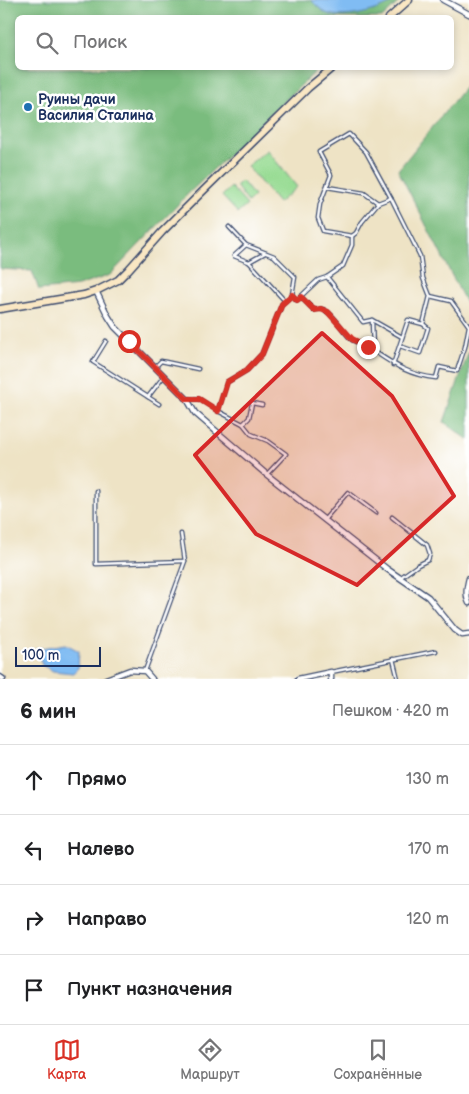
<!DOCTYPE html>
<html lang="ru">
<meta charset="utf-8">
<style>
:root{--surface:#fff;--page:#f2f2f2;--text:#202124;--muted:#757577;--line:#e0e0e0;--accent:#d93025}
body{margin:0;font-family:"Balsamiq Sans",sans-serif;background:var(--page);color:var(--text)}
.scale{position:absolute;left:15px;bottom:12px;width:86px;box-sizing:border-box;padding-left:5px;border:2px solid #1b2f5e;border-top:0;font-size:14px;line-height:18px;white-space:nowrap;color:#1b2f5e;-webkit-text-stroke:4px #fff;paint-order:stroke}
.stop{position:absolute;width:15px;height:15px;margin:-11px;border:4px solid #d93025;border-radius:50%;background:#fff}
.stop.end{background:#d93025;border-color:#fff;box-shadow:0 1px 5px #0008}
.list{margin:0;padding:0;list-style:none}
h2{display:flex;justify-content:space-between;align-items:center;height:65px;margin:0;padding:0 20px;font-size:21px}
h2 small{font-size:16px;font-weight:400;color:var(--muted)}
.list li{display:grid;grid-template-columns:32px 1fr auto;gap:15px;align-items:center;box-sizing:border-box;height:70px;padding:0 20px;border-top:1px solid var(--line)}
.list b{display:block;font-size:19px;white-space:nowrap}
.list em{font-size:16px;font-style:normal;color:var(--muted)}
.icon{flex:none;width:28px;height:28px;fill:none;stroke:currentColor;stroke-width:2;stroke-linecap:round;stroke-linejoin:round}
.map{position:relative;flex:none;width:469px;height:679px;overflow:hidden}
.search{position:absolute;background:var(--surface);box-shadow:0 2px 8px #0003;left:15px;right:15px;top:15px;height:55px;display:flex;align-items:center;gap:12px;box-sizing:border-box;padding:0 18px;border-radius:8px;color:var(--muted);font-size:19px}
.sheet{height:345px;background:var(--surface)}
nav{display:flex;justify-content:space-around;align-items:center;box-sizing:border-box;height:70px;border-top:1px solid var(--line);background:var(--surface);font-size:14px;color:var(--muted)}
nav a{display:grid;justify-items:center;gap:2px}
nav .on{color:var(--accent)}
.map>svg:first-child{display:block}
</style>
<div class="map">
<svg width="469" height="679" viewBox="0 0 469 679">
<rect width="100%" height="100%" fill="#fff"/>
<filter id="ink" filterUnits="userSpaceOnUse"><feTurbulence type="fractalNoise" baseFrequency=".02" numOctaves="2"/><feDisplacementMap in="SourceGraphic" scale="10" xChannelSelector="R" yChannelSelector="G"/><feConvolveMatrix kernelMatrix="1 2 1 2 8 2 1 2 1" color-interpolation-filters="sRGB"/></filter>
<filter id="wash" filterUnits="userSpaceOnUse"><feTurbulence type="fractalNoise" baseFrequency=".0096" numOctaves="4" result="noise"/><feDisplacementMap in="SourceGraphic" scale="20" xChannelSelector="R" yChannelSelector="G"/><feGaussianBlur stdDeviation="1.12" result="paint"/><feColorMatrix in="noise" values="0 0 0 0 0 0 0 0 0 0 0 0 0 0 0 0 0 1.4 0 .05"/><feComposite in="paint" operator="in"/></filter>
<g filter="url(#wash)">
<rect width="100%" height="100%" fill="#eee3c5"/>
<!-- green -->
<g fill="#99dc94" stroke="#5a8679">
<path d="M267,150L297,187L278,203L247,166Z"/>
<path d="M242,181L254,196L248,202L236,186Z"/>
<path d="M231,187L247,205L238,213L222,196Z"/>
</g>
<!-- forest -->
<g fill="#7abc7e" stroke="#4a766e">
<path d="M0,0H311C315,4 321,10 326,13C344,22 373,9 392,3L396,0H401L382,18H18V68H319L188,194L110,275L78,286L39,290L32,271L1,269L0,267Z"/>
<path d="M469,82V309L398,170Z"/>
<path d="M469,351V440L444,422Z"/>
</g>
<!-- water -->
<g fill="#80bcf3" stroke="#4e76a8">
<path d="M311,0H396C381,11 343,21 326,13C321,10 315,4 311,0Z"/>
<path d="M66,644L79,651L78,668L73,673L53,671L42,665L36,649Z"/>
</g>
</g>
<g filter="url(#ink)">
<g fill="none" stroke-linecap="round" stroke-linejoin="round">
<!-- service casing -->
<g stroke="#3b4a6d" stroke-width="5">
<g id="service">
<path d="M327,187L364,193L378,203"/>
<path d="M229,227L246,245L234,256L249,262L285,301"/>
<path d="M352,236L356,233L362,222L378,203L391,198"/>
<path d="M246,245L274,256L295,277L292,295"/>
<path d="M249,262L265,253"/>
<path d="M327,277L363,322L372,320L402,337"/>
<path d="M301,297L314,310C314,310 321,309 321,309C333,311 343,332 351,339C356,343 364,344 369,348C392,363 407,375 436,378L439,367L457,371L465,347L469,326L451,301L430,296L423,324L408,320L393,365"/>
<path d="M372,320L373,351"/>
<path d="M106,341L93,362L148,397L164,376"/>
<path d="M400,346L420,353L428,328L423,324"/>
<path d="M155,367L161,361L198,369"/>
<path d="M148,397L159,404"/>
<path d="M188,399H199L218,411L227,382L247,370L262,354L282,304L292,295L297,300L318,280L327,277L343,266L352,245V236L323,231L318,218L320,204L331,175L319,152L349,134L366,152L391,198L420,256L423,278L430,296"/>
<path d="M218,411L243,424L251,434L268,441L286,454L267,474"/>
<path d="M243,424L249,418L252,403L262,405"/>
<path d="M96,491V564L185,561"/>
<path d="M392,517L427,545L430,554L428,560L418,565L401,577"/>
<path d="M324,520L348,492L376,513"/>
<path d="M393,659L398,679"/>
<path d="M145,671L185,561L181,534"/>
<path d="M331,672L436,651"/>
</g>
</g>
<!-- minor casing -->
<g stroke="#3b4a6d" stroke-width="7">
<g id="minor">
<path d="M443,0L469,14"/>
<path d="M96,291L108,316L115,327L187,399L195,413L266,474L387,569L428,597L455,630L462,635L469,634"/>
<path d="M469,578C467,586 465,595 469,603"/>
<path d="M0,677L3,679"/>
<path d="M106,679L130,670L145,671L152,679"/>
<path d="M298,679L331,672V679"/>
</g>
</g>
<!-- secondary casing -->
<g stroke="#3b4a6d" stroke-width="9">
<g id="secondary">
<path d="M389,18L409,0"/>
<path d="M0,309L84,295L96,291L118,280L128,270L162,232L202,192L308,88L332,68"/>
</g>
</g>
<!-- service -->
<use href="#service" stroke="#fff" stroke-width="2.5"/>
<!-- minor -->
<use href="#minor" stroke="#fff" stroke-width="4.5"/>
<!-- secondary -->
<use href="#secondary" stroke="#fae7c3" stroke-width="6"/>
</g>
</g>
<g fill="none" stroke-linecap="round" stroke-linejoin="round" filter="url(#ink)">
<!-- route -->
<path stroke="#d93025" stroke-width="6" d="M129,341L187,399H199L218,411L227,382L247,370L262,354L282,304L292,295L297,300L301,297L314,310L321,309L328,312L352,339L368,347"/>
</g>
<!-- marked area -->
<path fill="#d62828" fill-opacity="0.2" stroke="#d62828" stroke-width="4" stroke-linejoin="round" d="M322,333L392,396L454,496L357,585L256,534L195,455Z"/>
<!-- markers -->
<circle fill="#1f6fb2" stroke="#fff" stroke-width="2" cx="28" cy="107" r="5"/>
<g text-anchor="middle" dominant-baseline="central" stroke-width="5" stroke-linejoin="round" paint-order="stroke">
<!-- poi labels -->
<g font-size="14" font-weight="bold" fill="#1b2f5e" stroke="#fff" text-anchor="start">
<text x="38" y="99">Руины дачи<tspan x="38" dy="16">Василия Сталина</tspan></text>
</g>
</g>
</svg>
<div class="scale">100 m</div>
<div class="stop" style="left:129px;top:341px"></div>
<div class="stop end" style="left:368px;top:347px"></div>
<div class="search"><svg class="icon" aria-label="search" viewBox="0 0 24 24"><circle cx="10" cy="10" r="6"/><path d="M15 15l6 6"/></svg>Поиск</div>
</div>
<section class="sheet">
<h2>6 мин<small>Пешком · 420 m</small></h2>
<ul class="list">
<li><svg class="icon" aria-label="ahead" viewBox="0 0 24 24"><path d="M12 20V5M6 11l6-6 6 6"/></svg><div><b>Прямо</b></div><em>130 m</em></li>
<li><svg class="icon" aria-label="left" viewBox="0 0 24 24"><path d="M17 20v-9H6M10 6l-5 5 5 5"/></svg><div><b>Налево</b></div><em>170 m</em></li>
<li><svg class="icon" aria-label="right" viewBox="0 0 24 24"><path d="M7 20v-9h11M14 6l5 5-5 5"/></svg><div><b>Направо</b></div><em>120 m</em></li>
<li><svg class="icon" aria-label="arrive" viewBox="0 0 24 24"><path d="M6 21V4h12l-3 4 3 4H6"/></svg><div><b>Пункт назначения</b></div></li>
</ul>
</section>
<nav>
<a class="on"><svg class="icon" aria-label="map" viewBox="0 0 24 24"><path d="M3 6l6-2 6 2 6-2v14l-6 2-6-2-6 2zM9 4v14M15 6v14"/></svg>Карта</a>
<a><svg class="icon" aria-label="directions" viewBox="0 0 24 24"><path d="M12 3l9 9-9 9-9-9zM9 14v-3h6M13 9l2 2-2 2"/></svg>Маршрут</a>
<a><svg class="icon" aria-label="saved" viewBox="0 0 24 24"><path d="M7 4h10v16l-5-4-5 4z"/></svg>Сохранённые</a>
</nav>
